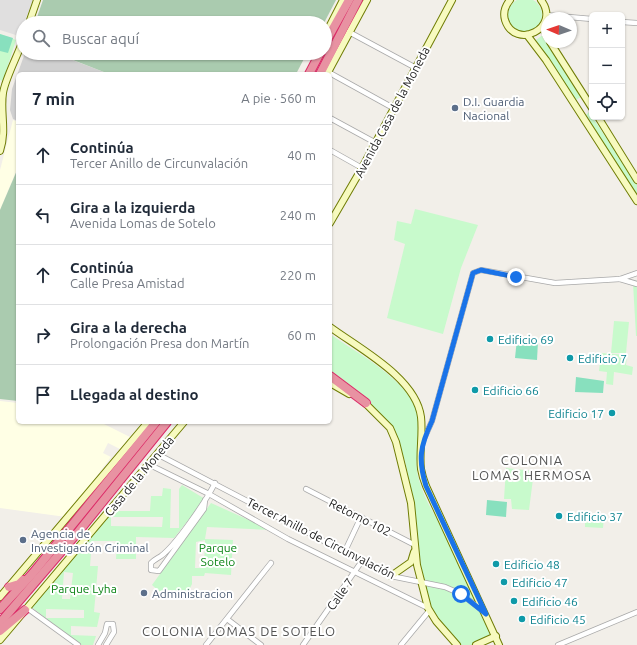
<!DOCTYPE html>
<html lang="es">
<meta charset="utf-8">
<style>
:root{--surface:#fff;--page:#f2f2f3;--text:#1f2937;--muted:#747a83;--line:#e0e1e3}
body{margin:0;font-family:Ubuntu,sans-serif;background:var(--page);color:var(--text)}
.controls{position:absolute;right:12px;top:12px;display:grid;overflow:hidden;border-radius:6px;box-shadow:0 1px 3px #0004}
.controls button{width:36px;height:36px;display:grid;place-items:center;padding:0;border:0;border-bottom:1px solid var(--line);background:var(--surface);color:var(--text);font:20px sans-serif}
.compass{position:absolute;left:541px;top:12px;width:36px;height:36px;border-radius:50%;background:var(--surface);box-shadow:0 1px 3px #0004;rotate:272deg}
.stop{position:absolute;width:12px;height:12px;margin:-9px;border:3px solid #1a73e8;border-radius:50%;background:#fff}
.stop.end{background:#1a73e8;border-color:#fff;box-shadow:0 1px 4px #0008}
.list{margin:0;padding:0;list-style:none}
h2{display:flex;justify-content:space-between;align-items:center;height:52px;margin:0;padding:0 16px;font-size:17px}
h2 small{font-size:13px;font-weight:400;color:var(--muted)}
.list li{display:grid;grid-template-columns:26px 1fr auto;gap:12px;align-items:center;box-sizing:border-box;height:60px;padding:0 16px;border-top:1px solid var(--line)}
.list b{display:block;font-size:15px;white-space:nowrap}
.list p{margin:0;font-size:13px;white-space:nowrap;color:var(--muted)}
.list em{font-size:13px;font-style:normal;color:var(--muted)}
.icon{flex:none;width:22px;height:22px;fill:none;stroke:currentColor;stroke-width:2;stroke-linecap:round;stroke-linejoin:round}
.map{position:relative;flex:none;width:637px;height:645px;overflow:hidden}
.search{position:absolute;background:var(--surface);box-shadow:0 1px 3px #0004;left:16px;top:16px;width:316px;height:44px;display:flex;align-items:center;gap:10px;box-sizing:border-box;padding:0 14px;border-radius:22px;color:var(--muted);font-size:15px}
.panel{position:absolute;background:var(--surface);box-shadow:0 1px 3px #0004;left:16px;top:72px;width:316px;height:352px;border-radius:6px}
.map>svg:first-child{display:block}
</style>
<div class="map">
<svg width="637" height="645" viewBox="0 0 637 645">
<rect width="100%" height="100%" fill="#f2efe9"/>
<!-- residential -->
<path fill="#e0dfdf" d="M0,0H33L19,36L0,30Z"/>
<!-- education -->
<g fill="#ffffe5">
<path d="M13,120L18,122V167L0,210V170Z"/>
<path d="M0,401L18,403V422H100L130,437L120,449L108,443L103,453L111,457L66,517L0,508Z"/>
</g>
<!-- religious -->
<path fill="#d0d0d0" d="M25,53H54L109,74H18V121L13,119L10,110L12,89Z"/>
<!-- cemetery -->
<g fill="#aacbaf">
<path d="M43,0H336L324,23H35Z"/>
<path d="M55,53H307L296,74H109Z"/>
<path d="M18,168V401L0,399V210Z"/>
</g>
<!-- park -->
<g fill="#c8facc" fill-rule="evenodd">
<circle cx="525" cy="15" r="17"/>
<path d="M0,34L16,40L3,81L0,80Z"/>
<path d="M544,34L547,42H549L581,97L574,101L536,40Z"/>
<path d="M589,112L637,184V199L586,115Z"/>
<path d="M415,209L478,225L461,268L443,334L387,318L405,244L394,240L397,221L411,224Z"/>
<path d="M633,283L637,285V336H636Z"/>
<path d="M614,321L629,322L626,353H611Z"/>
<path d="M330,334C357,353 397,374 414,403C428,425 411,456 419,480C424,499 435,515 444,532C462,566 477,602 494,636L476,645H461L434,615L423,584L414,502L405,461L394,430L366,398L330,371Z"/>
<path d="M601,353L627,355L626,365L633,367L632,375L614,372L613,385L606,384L607,372L599,371Z"/>
<path d="M506,468L534,471L529,510L512,509L511,499H504Z"/>
<path d="M182,485L205,499L174,538L136,537V559H116L117,541H92L90,566H98L94,612L100,613L97,627L71,626V635L96,636L93,645H81L30,606L111,511H150L151,496H162L163,488L171,489L170,528H179V489ZM111,517H163L162,527L111,526ZM64,572L73,573L70,599H62ZM46,609L84,610V618H46Z"/>
<path d="M211,503L271,530L207,527L205,539L233,540L231,575L205,573L204,576H192V584L187,594L161,593L152,585ZM205,540L204,568H195L196,542Z"/>
<path d="M585,516H604L603,528L585,527Z"/>
</g>
<!-- pitch -->
<g fill="#88e0be">
<path d="M0,34L13,38L8,53L0,51Z"/>
<path d="M517,339L538,341L537,360L515,358Z"/>
<path d="M576,377L604,381L603,393L575,392Z"/>
<path d="M487,500L507,502L506,517L486,515Z"/>
</g>
<g fill="none" stroke-linecap="round" stroke-linejoin="round">
<!-- street casing -->
<g stroke="#a9a9a9" stroke-width="6">
<g id="street">
<path d="M546,15L592,19"/>
<path d="M622,22L637,23"/>
<path d="M349,32L416,68"/>
<path d="M328,72L395,109"/>
<path d="M330,118L376,143"/>
<path d="M330,150L362,168"/>
<path d="M620,279L637,284"/>
<path d="M423,441L432,421L473,273L481,270L555,283L620,279L637,273"/>
<path d="M157,454L391,576L445,587L461,594L483,611"/>
<path d="M148,464L209,494L288,539L428,608"/>
<path d="M306,489L415,545"/>
<path d="M205,500L204,509L159,571L151,570V563C154,560 158,558 161,556C176,545 206,501 215,483"/>
<path d="M345,551L361,517"/>
<path d="M27,608L78,645"/>
<path d="M227,619L261,645"/>
<path d="M98,645L105,633L107,624H113L114,632L106,645"/>
<path d="M206,645L271,563"/>
<path d="M303,645L362,561"/>
<path d="M401,645L429,611"/>
<path d="M558,645L637,612"/>
</g>
</g>
<!-- secondary casing -->
<g stroke="#707d05" stroke-width="8">
<g id="secondary">
<path d="M510,0C505,6 503,13 505,20C515,51 562,28 541,0"/>
<path d="M29,23L37,0"/>
<path d="M543,26L547,37"/>
<path d="M325,35L343,0"/>
<path d="M527,35L546,60L637,201"/>
<path d="M550,42L592,108"/>
<path d="M327,74L367,0"/>
<path d="M598,117L637,180"/>
<path d="M0,151C7,130 0,113 3,93C5,79 18,55 23,40"/>
<path d="M330,223L362,168L452,0"/>
<path d="M330,327C360,349 416,378 421,417C423,434 419,454 421,469C422,475 424,481 426,486L499,645"/>
<path d="M330,383L349,394"/>
<path d="M363,401L390,428L396,442L411,503L417,565L428,608L436,621L457,645"/>
<path d="M391,576L411,562L414,552"/>
<path d="M0,597L148,422"/>
<path d="M0,640L184,422"/>
<path d="M476,645L496,636"/>
</g>
</g>
<!-- highway casing -->
<g stroke="#dc2a67" stroke-width="10">
<g id="highway">
<path d="M325,43L349,0"/>
<path d="M309,74L320,53"/>
<path d="M320,74L358,0"/>
<path d="M330,376L366,403"/>
<path d="M9,587L19,584L23,580"/>
<path d="M0,609L33,573L156,422"/>
<path d="M0,623L79,531L167,422"/>
<path d="M0,631L25,610"/>
</g>
</g>
<!-- street -->
<use href="#street" stroke="#fff" stroke-width="4.5"/>
<!-- secondary -->
<use href="#secondary" stroke="#f7fabf" stroke-width="6"/>
<!-- highway -->
<use href="#highway" stroke="#e892a2" stroke-width="8"/>
</g>
<g fill="none" stroke-linecap="round" stroke-linejoin="round">
<!-- route -->
<path stroke="#1a73e8" stroke-width="5" d="M461,594L486,614L426,486C418,460 420,446 432,421L473,273L481,270L516,277"/>
</g>
<!-- markers -->
<g fill="#5c6f8a" stroke="#fff" stroke-width="1.5">
<circle cx="455" cy="108" r="4"/>
<circle cx="23" cy="540" r="4"/>
<circle cx="144" cy="593" r="4"/>
</g>
<g fill="#0f9aa8" stroke="#fff" stroke-width="1.5">
<circle cx="490" cy="339" r="4"/>
<circle cx="570" cy="358" r="4"/>
<circle cx="475" cy="390" r="4"/>
<circle cx="612" cy="413" r="4"/>
<circle cx="559" cy="516" r="4"/>
<circle cx="496" cy="564" r="4"/>
<circle cx="504" cy="582" r="4"/>
<circle cx="514" cy="601" r="4"/>
<circle cx="522" cy="619" r="4"/>
</g>
<g text-anchor="middle" dominant-baseline="central" stroke-width="4" stroke-linejoin="round" paint-order="stroke">
<!-- service labels -->
<g font-size="12" fill="#4e5e75" stroke="#fff" text-anchor="start">
<text x="463" y="101">D.I. Guardia<tspan x="463" dy="14">Nacional</tspan></text>
<text x="31" y="533">Agencia de<tspan x="31" dy="14">Investigación Criminal</tspan></text>
<text x="152" y="593">Administracion</text>
</g>
<!-- street labels -->
<g font-size="12" fill="#222" stroke="#fff">
<text transform="translate(392 112) rotate(-62)">Avenida Casa de la Moneda</text>
<text transform="translate(139 476) rotate(-50)">Casa de la Moneda</text>
<text transform="translate(360 517) rotate(27)">Retorno 102</text>
<text transform="translate(321 538) rotate(27)">Tercer Anillo de Circunvalación</text>
<text transform="translate(340 594) rotate(-54)">Calle 7</text>
</g>
<!-- culture labels -->
<g font-size="12" fill="#0d838f" stroke="#fff" text-anchor="start">
<text x="498" y="339">Edificio 69</text>
<text x="578" y="358">Edificio 7</text>
<text x="483" y="390">Edificio 66</text>
<text x="604" y="413" text-anchor="end">Edificio 17</text>
<text x="567" y="516">Edificio 37</text>
<text x="504" y="564">Edificio 48</text>
<text x="512" y="582">Edificio 47</text>
<text x="522" y="601">Edificio 46</text>
<text x="530" y="619">Edificio 45</text>
</g>
<!-- park labels -->
<g font-size="12" fill="#0c8416" stroke="#fff">
<text x="218" y="547">Parque<tspan x="218" dy="14">Sotelo</tspan></text>
<text x="84" y="588">Parque Lyha</text>
</g>
<!-- neighbourhood labels -->
<g font-size="13" letter-spacing="1" fill="#555" stroke="#fff">
<text x="532" y="460">COLONIA<tspan x="532" dy="15">LOMAS HERMOSA</tspan></text>
<text x="239" y="631">COLONIA LOMAS DE SOTELO</text>
</g>
</g>
</svg>
<div class="controls">
<button>+</button>
<button>−</button>
<button><svg class="icon" aria-label="locate" viewBox="0 0 24 24"><circle cx="12" cy="12" r="6"/><path d="M12 2v4M12 18v4M2 12h4M18 12h4"/></svg></button>
</div>
<svg class="compass" viewBox="-18 -18 36 36"><path d="M0-13l5 13h-10z" fill="#e53935"/><path d="M0 13l5-13h-10z" fill="#747a83"/></svg>
<div class="stop" style="left:461px;top:594px"></div>
<div class="stop end" style="left:516px;top:277px"></div>
<div class="search"><svg class="icon" aria-label="search" viewBox="0 0 24 24"><circle cx="10" cy="10" r="6"/><path d="M15 15l6 6"/></svg>Buscar aquí</div>
<section class="panel">
<h2>7 min<small>A pie · 560 m</small></h2>
<ul class="list">
<li><svg class="icon" aria-label="ahead" viewBox="0 0 24 24"><path d="M12 20V5M6 11l6-6 6 6"/></svg><div><b>Continúa</b><p>Tercer Anillo de Circunvalación</p></div><em>40 m</em></li>
<li><svg class="icon" aria-label="left" viewBox="0 0 24 24"><path d="M17 20v-9H6M10 6l-5 5 5 5"/></svg><div><b>Gira a la izquierda</b><p>Avenida Lomas de Sotelo</p></div><em>240 m</em></li>
<li><svg class="icon" aria-label="ahead" viewBox="0 0 24 24"><path d="M12 20V5M6 11l6-6 6 6"/></svg><div><b>Continúa</b><p>Calle Presa Amistad</p></div><em>220 m</em></li>
<li><svg class="icon" aria-label="right" viewBox="0 0 24 24"><path d="M7 20v-9h11M14 6l5 5-5 5"/></svg><div><b>Gira a la derecha</b><p>Prolongación Presa don Martín</p></div><em>60 m</em></li>
<li><svg class="icon" aria-label="arrive" viewBox="0 0 24 24"><path d="M6 21V4h12l-3 4 3 4H6"/></svg><div><b>Llegada al destino</b></div></li>
</ul>
</section>
</div>
